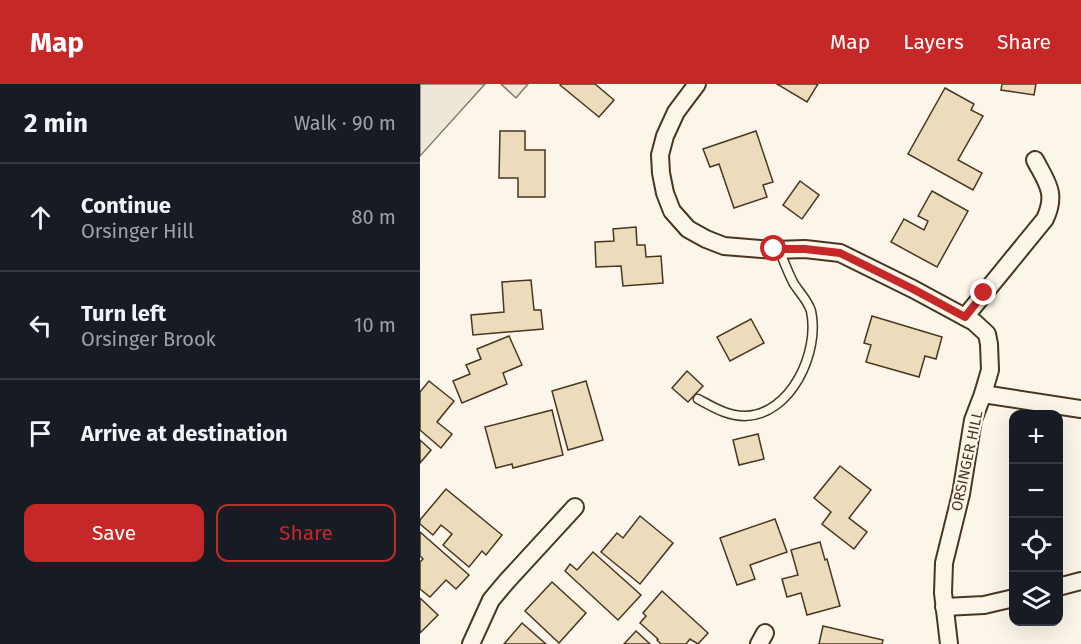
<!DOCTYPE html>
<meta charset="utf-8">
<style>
:root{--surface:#171b24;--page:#20242c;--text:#f1f3f6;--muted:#9ea1a6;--line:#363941;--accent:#c62828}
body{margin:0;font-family:"Fira Sans",sans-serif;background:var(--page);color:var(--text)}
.controls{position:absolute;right:18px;bottom:18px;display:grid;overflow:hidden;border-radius:12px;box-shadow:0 6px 24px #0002}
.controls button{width:54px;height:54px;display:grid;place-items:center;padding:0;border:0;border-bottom:2px solid var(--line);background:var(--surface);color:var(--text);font:30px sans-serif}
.stop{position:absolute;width:18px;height:18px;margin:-14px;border:4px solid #c62828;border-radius:50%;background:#fff}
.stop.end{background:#c62828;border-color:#fff;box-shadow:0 2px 6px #0008}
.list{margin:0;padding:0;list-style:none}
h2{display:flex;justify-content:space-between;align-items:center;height:78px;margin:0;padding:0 24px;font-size:26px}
h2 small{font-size:20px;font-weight:400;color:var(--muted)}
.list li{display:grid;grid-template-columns:39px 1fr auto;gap:18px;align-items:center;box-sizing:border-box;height:108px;padding:0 24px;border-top:2px solid var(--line)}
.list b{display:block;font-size:22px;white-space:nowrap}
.list p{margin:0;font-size:20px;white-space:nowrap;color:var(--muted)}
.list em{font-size:20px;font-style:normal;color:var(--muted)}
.actions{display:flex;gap:12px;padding:18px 24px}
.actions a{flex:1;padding:14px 0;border:2px solid var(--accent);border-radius:12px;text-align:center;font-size:21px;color:var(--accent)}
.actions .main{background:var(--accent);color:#fff}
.icon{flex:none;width:33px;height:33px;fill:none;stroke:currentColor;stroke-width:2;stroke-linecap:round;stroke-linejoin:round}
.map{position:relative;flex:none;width:661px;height:560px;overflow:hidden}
header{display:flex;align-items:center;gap:36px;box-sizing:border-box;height:84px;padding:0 30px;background:var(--accent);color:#fff}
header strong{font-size:28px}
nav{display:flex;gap:33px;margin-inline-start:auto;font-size:21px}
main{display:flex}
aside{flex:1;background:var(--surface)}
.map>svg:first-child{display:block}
</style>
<header>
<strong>Map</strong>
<nav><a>Map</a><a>Layers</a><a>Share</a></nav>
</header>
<main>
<aside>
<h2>2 min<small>Walk · 90 m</small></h2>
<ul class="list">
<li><svg class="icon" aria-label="ahead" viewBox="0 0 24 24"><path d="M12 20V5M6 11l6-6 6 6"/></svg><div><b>Continue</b><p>Orsinger Hill</p></div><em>80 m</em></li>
<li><svg class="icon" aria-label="left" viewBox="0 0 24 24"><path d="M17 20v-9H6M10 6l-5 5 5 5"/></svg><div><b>Turn left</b><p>Orsinger Brook</p></div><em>10 m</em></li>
<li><svg class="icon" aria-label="arrive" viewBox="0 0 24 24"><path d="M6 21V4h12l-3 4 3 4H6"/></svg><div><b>Arrive at destination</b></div></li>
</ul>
<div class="actions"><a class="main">Save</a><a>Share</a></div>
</aside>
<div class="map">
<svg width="661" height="560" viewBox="0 0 661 560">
<rect width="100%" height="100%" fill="#fbf6e9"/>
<!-- green -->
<g fill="#ede6d9" stroke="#887966" stroke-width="1.5">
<path d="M0,0H65L0,72Z"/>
<path d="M81,0H108L96,14Z"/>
</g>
<!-- building -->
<g fill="#ecdcbc" stroke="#4a3520" stroke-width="1.5">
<path d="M141,0H175L194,16L179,33L140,1Z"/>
<path d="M357,0H398L387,18Z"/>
<path d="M582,0H616L614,11L581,6Z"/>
<path d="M525,4L554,20L551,26L563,32L538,76L562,89L553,106L488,70Z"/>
<path d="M80,47H105V66H125V113H98V94H79Z"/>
<path d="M336,47L353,98L343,101L347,113L314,124L299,80L290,83L283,65Z"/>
<path d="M380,97L399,111L382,135L363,121Z"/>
<path d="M512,107L548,127L517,183L471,158L484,135L504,146L508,137L498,132Z"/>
<path d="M216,143L217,161H225L226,173L241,172L243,199L203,202L201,182L176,183L175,158L194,157L193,145Z"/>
<path d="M111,196L114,226H121L123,245L53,251L51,231L84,228L82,198Z"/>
<path d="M452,232L522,253L516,275L505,272L499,293L446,278L451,261L444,259Z"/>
<path d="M331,235L344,259L310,277L297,253Z"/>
<path d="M89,252L102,281L83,289L87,300L42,319L33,297L50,290L46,281L61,275L57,265Z"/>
<path d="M267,287L283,302L268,318L252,304Z"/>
<path d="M9,297L34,317L17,338L32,350L21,364L0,346V308Z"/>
<path d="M166,297L183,356L148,366L132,307Z"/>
<path d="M132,326L143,371L93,384L92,380L76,384L65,343Z"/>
<path d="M338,350L344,375L319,381L313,356Z"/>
<path d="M0,356L11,366L0,379Z"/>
<path d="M420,382L451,406L429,434L447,448L434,465L402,440L411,428L394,414Z"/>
<path d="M26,405L82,451L66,471L62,467L49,483L23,461L32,450L21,441L13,451L0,440V436Z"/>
<path d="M220,432L253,459L220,500L181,468L197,449L203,454Z"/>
<path d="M355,435L367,468L330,481L335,495L317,501L300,454Z"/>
<path d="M0,448L49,491L36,505L26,496L10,513L0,505V478L3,475L0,472Z"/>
<path d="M400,458L405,476L407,475L420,522L387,531L381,509L367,513L362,495L378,491L371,466Z"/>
<path d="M173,468L221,511L198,536L145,487L150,480L157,486Z"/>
<path d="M132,498L166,529L139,559L105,527Z"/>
<path d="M242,507L288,549L278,560L270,555L266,560H241L237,556L238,555L220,539L226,532L223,529Z"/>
<path d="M0,514L18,531L0,549Z"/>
<path d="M102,539L126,560H84Z"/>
<path d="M403,542L463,556L462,560H399Z"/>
<path d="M216,547L230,560H204Z"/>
</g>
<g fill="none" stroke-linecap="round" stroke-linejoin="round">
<!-- lane casing -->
<g stroke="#4a3520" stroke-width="11">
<path id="lane" d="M278,315C293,323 307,332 325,332C371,331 400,268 391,227C388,217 380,209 374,200C368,189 364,177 359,166"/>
</g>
<!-- street casing -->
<g stroke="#4a3520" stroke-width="20">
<g id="street">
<path d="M277,0L256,28L245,52L240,71L241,89L245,109L252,127L268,145L286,155L304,162L354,166L385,165L420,169L493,205L554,238L567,250L569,260L570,286L563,310L553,336L541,410L524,479L523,509L529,560"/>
<path d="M545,233L625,135C637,109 627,99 615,76"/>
<path d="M563,310L661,325"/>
<path d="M638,503L661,497"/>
<path d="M524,523L564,521L594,514"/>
<path d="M51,560L71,516L87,497L155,423"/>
<path d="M339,560L345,549"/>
</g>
</g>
<!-- lane -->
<use href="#lane" stroke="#fbf6e9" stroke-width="8"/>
<!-- street -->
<use href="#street" stroke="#fbf6e9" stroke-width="16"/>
</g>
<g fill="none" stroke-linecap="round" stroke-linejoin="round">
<!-- route -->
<path stroke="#c62828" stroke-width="8" d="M354,165H385L420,169L493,205L545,233L564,209"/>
</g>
<g text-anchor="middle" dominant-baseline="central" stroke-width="4.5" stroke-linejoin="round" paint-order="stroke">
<!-- street labels -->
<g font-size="15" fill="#4a3520" stroke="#fbf6e9">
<text transform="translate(547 377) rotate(-78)">ORSINGER HILL</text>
</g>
</g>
</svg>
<div class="controls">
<button>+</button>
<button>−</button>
<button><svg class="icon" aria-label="locate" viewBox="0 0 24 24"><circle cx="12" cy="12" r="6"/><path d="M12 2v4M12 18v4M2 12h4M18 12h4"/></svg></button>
<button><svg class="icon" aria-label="layers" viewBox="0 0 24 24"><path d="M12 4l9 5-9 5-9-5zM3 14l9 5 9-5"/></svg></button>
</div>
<div class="stop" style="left:354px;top:165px"></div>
<div class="stop end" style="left:564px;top:209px"></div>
</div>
</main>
